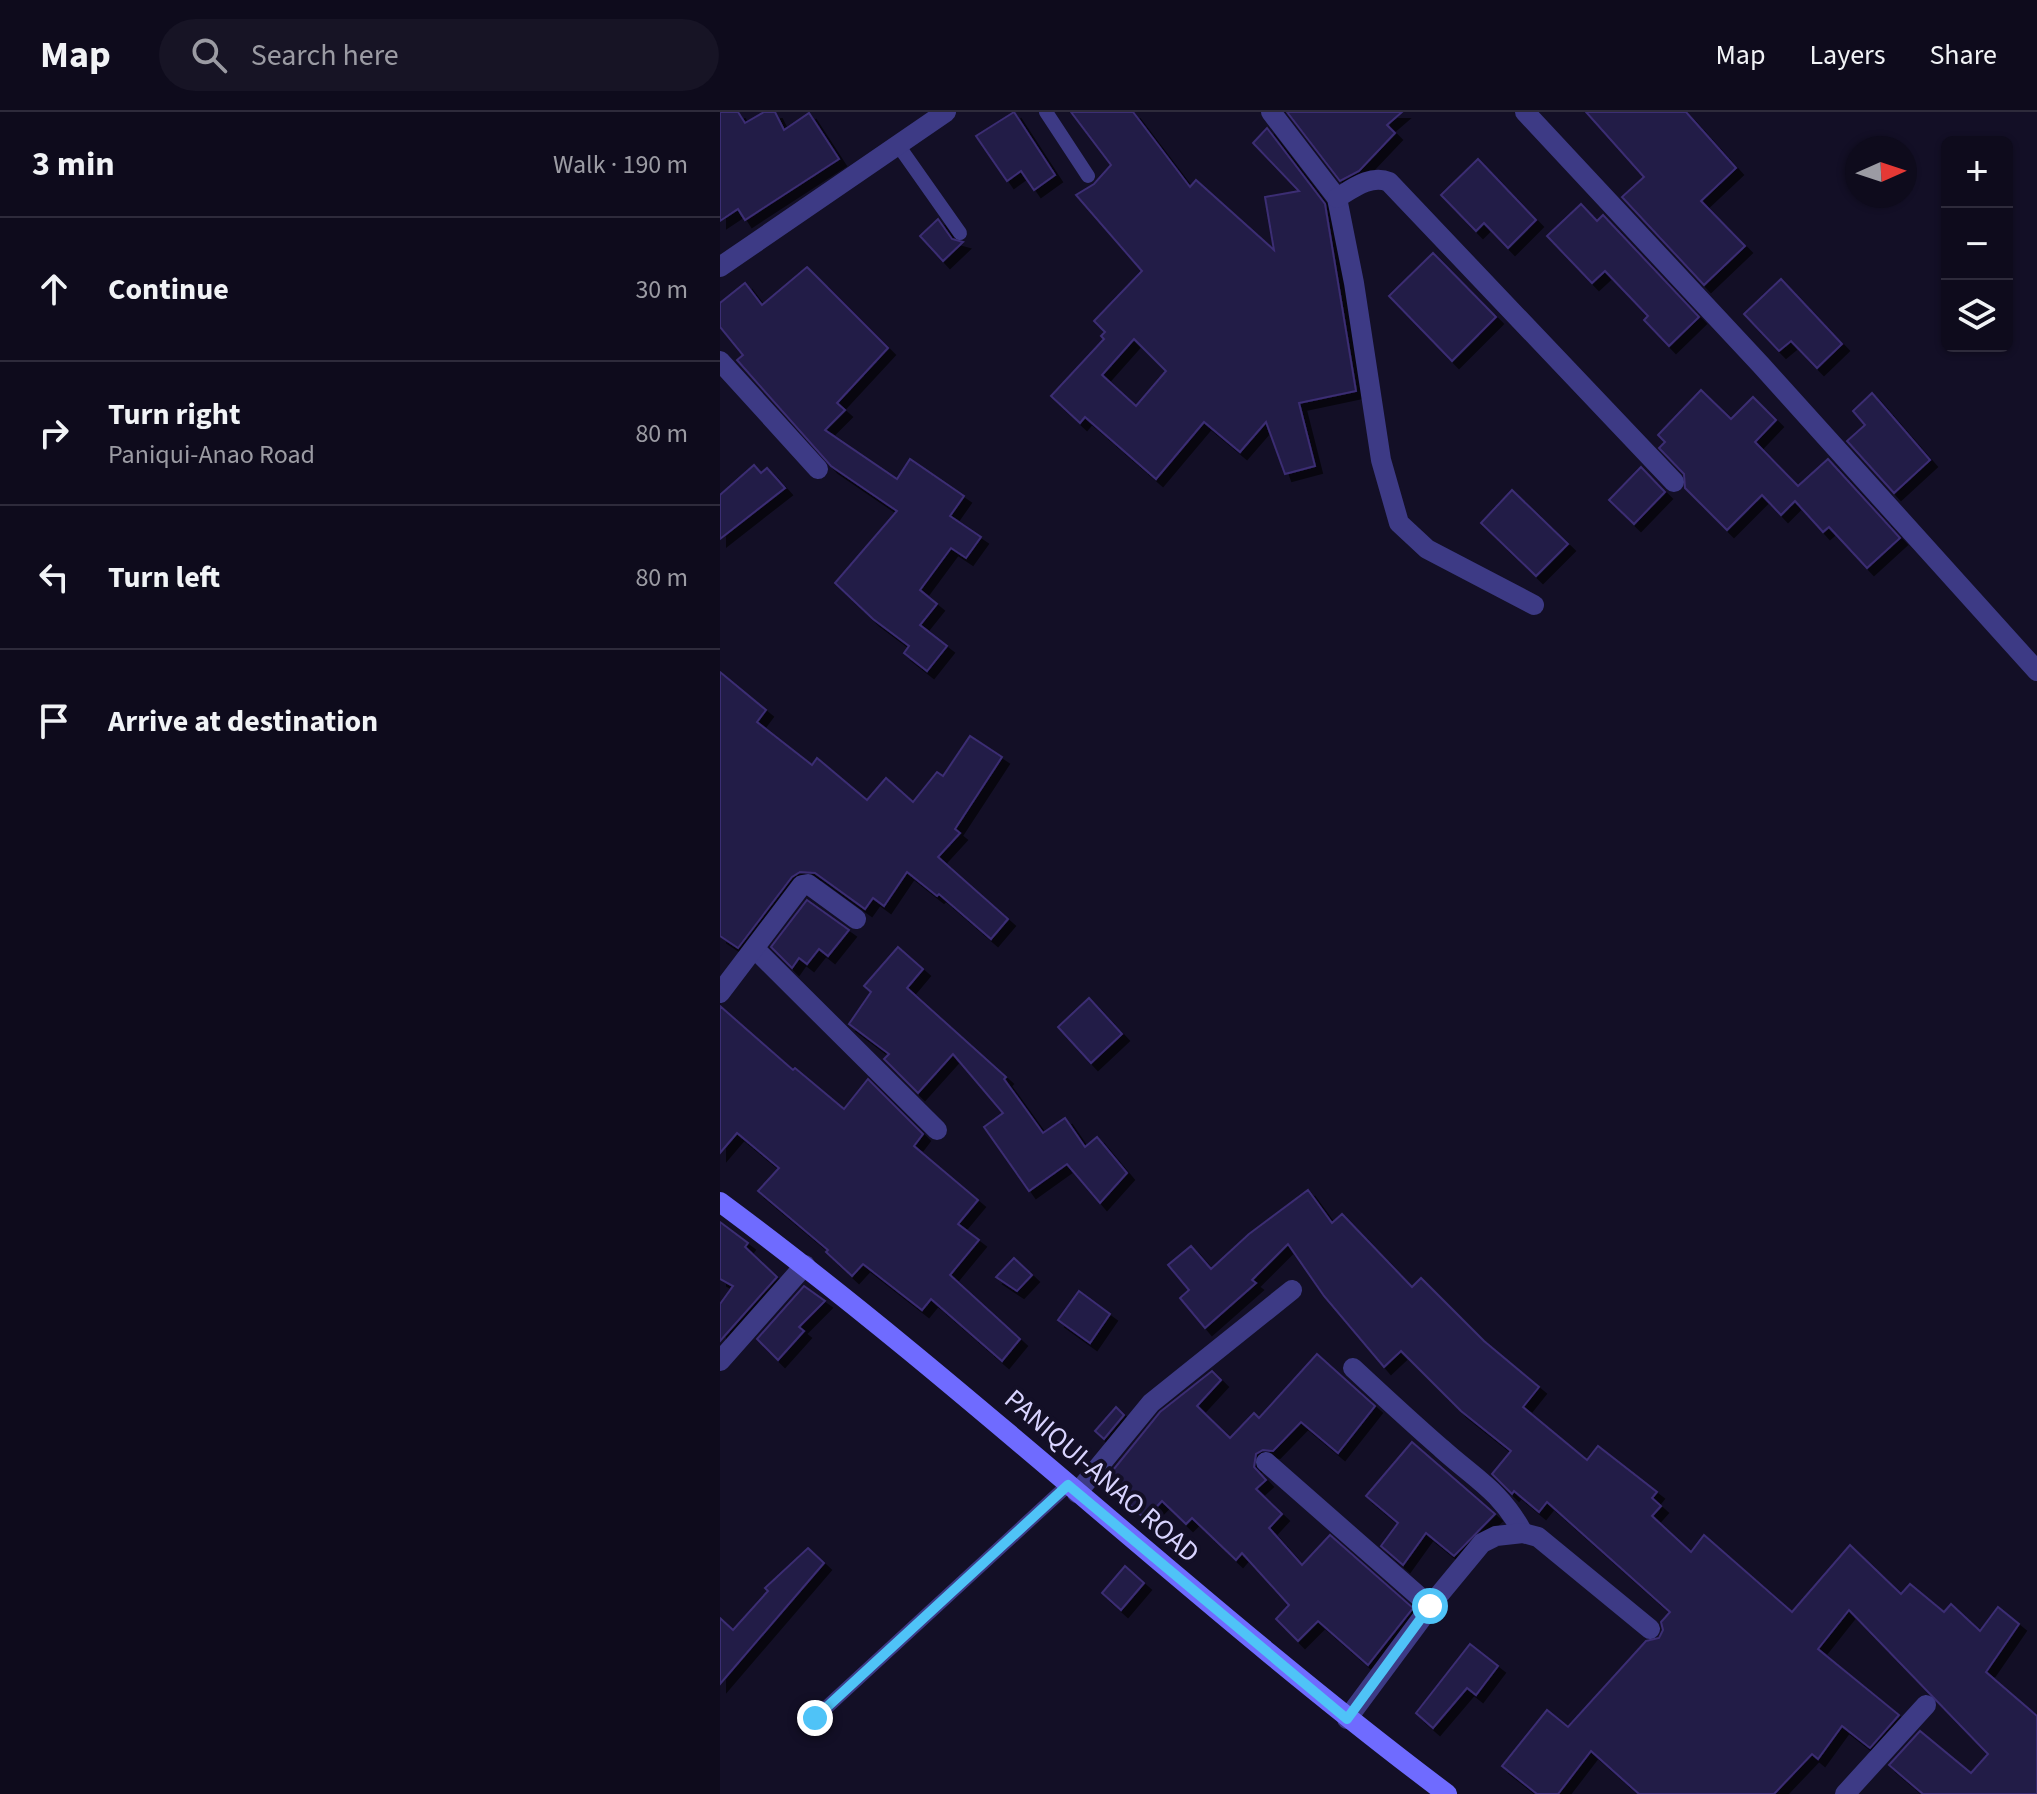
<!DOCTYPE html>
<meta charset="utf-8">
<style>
:root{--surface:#0e0b1c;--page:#171425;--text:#f1f3f6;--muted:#9b9ba3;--line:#2e2b3b}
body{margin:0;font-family:"Source Sans 3",sans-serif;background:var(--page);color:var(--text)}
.controls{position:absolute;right:24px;top:24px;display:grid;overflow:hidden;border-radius:12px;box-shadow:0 2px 6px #0004}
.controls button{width:72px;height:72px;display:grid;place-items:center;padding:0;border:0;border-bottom:2px solid var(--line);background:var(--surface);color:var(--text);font:40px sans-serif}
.compass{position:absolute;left:1125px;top:24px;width:72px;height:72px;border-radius:50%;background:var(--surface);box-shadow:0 2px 6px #0004;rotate:87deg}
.stop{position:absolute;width:24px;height:24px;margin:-18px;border:6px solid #4fc3f7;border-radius:50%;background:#fff}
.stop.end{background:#4fc3f7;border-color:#fff;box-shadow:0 2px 8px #0008}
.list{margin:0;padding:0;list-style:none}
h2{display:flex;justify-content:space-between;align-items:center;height:104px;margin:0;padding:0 32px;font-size:34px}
h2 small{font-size:26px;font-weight:400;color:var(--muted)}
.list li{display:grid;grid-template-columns:52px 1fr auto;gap:24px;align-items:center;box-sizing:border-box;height:144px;padding:0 32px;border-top:2px solid var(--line)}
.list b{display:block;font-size:30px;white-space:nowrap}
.list p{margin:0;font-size:26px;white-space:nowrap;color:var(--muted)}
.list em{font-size:26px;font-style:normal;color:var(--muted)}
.icon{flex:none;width:44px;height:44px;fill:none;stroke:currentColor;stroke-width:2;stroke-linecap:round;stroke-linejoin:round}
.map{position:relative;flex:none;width:1317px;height:1682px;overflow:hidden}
header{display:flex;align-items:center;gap:48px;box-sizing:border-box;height:112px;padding:0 40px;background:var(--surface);border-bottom:2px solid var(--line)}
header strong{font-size:38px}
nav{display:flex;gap:44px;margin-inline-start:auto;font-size:28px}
.search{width:560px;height:72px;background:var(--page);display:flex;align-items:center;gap:20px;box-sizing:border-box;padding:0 28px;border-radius:44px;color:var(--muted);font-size:30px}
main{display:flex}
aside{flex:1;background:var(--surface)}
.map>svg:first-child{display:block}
</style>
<header>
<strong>Map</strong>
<div class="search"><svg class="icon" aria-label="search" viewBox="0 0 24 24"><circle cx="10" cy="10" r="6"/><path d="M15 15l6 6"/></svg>Search here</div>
<nav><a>Map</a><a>Layers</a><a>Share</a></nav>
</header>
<main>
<aside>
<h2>3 min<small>Walk · 190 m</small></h2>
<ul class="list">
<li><svg class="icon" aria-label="ahead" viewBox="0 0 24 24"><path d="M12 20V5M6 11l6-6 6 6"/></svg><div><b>Continue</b></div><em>30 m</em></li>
<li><svg class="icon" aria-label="right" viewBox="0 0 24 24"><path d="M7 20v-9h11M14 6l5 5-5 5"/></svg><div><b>Turn right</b><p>Paniqui-Anao Road</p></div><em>80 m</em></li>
<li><svg class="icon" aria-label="left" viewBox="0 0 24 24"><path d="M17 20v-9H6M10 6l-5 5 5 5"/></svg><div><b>Turn left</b></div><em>80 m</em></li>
<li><svg class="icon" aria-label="arrive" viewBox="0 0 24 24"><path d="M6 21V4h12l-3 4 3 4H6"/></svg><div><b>Arrive at destination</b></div></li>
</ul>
</aside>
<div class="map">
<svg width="1317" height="1682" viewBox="0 0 1317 1682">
<defs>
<filter id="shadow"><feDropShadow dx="7" dy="7" stdDeviation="0" flood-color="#0009"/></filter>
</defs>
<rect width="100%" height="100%" fill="#130f26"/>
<!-- building -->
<g fill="#241b47" stroke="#3b2d73" stroke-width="2" fill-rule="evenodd" filter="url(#shadow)">
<path d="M0,0H18L25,11L44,0H55L64,18L89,1L119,47L25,108L18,97L0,109Z"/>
<path d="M294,0L335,63L314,78L301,59L287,69L256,24Z"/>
<path d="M351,0H413L470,75L476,68L554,138L545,85L579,79L533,31L547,16L605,92L636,279L579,291L595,354L565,362L546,310L520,340L484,310L436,367L365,305L360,311L331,284L384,227L381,224L385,220L374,209L422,159L356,83L374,72L391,53ZM414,227L446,259L416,294L382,263Z"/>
<path d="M567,0H682L667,13L675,21L639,59L620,69Z"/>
<path d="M866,0H966L1016,56L981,89L1025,134L984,173L902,85L924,65Z"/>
<path d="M758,47L816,108L788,136L764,111L756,119L721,83Z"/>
<path d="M861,92L877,109L883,103L979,205L949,234L924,208L928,204L885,159L872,171L827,124Z"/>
<path d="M218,107L232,127L243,130L223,149L200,124Z"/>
<path d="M713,141L776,205L732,249L669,184Z"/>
<path d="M87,155L168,236L117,291L125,298L105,318L177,367L190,347L244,384L230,404L261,425L246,446L231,436L200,478L217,492L200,513L227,534L207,559L184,541L189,534L153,507L115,471L177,399L111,354L17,248L23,243L0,215V191L25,171L42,193Z"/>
<path d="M1061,167L1122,232L1097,256L1071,229L1059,239L1024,202Z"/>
<path d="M981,278L1011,307L1033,285L1056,308L1035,330L1078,374L1108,347L1180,426L1147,456L1109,415L1103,420L1075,389L1061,403L1042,383L1007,418L965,376L964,362L939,336L945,330L938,323Z"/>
<path d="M1152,281L1210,348L1174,381L1127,329L1145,313L1133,299Z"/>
<path d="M34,353L41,361L47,356L65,376L0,427V383Z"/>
<path d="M921,355L945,380L914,412L889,388Z"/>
<path d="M792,378L848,432L816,464L761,411Z"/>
<path d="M0,560L46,598L37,610L92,653L97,646L147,688L166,666L193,690L217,660L223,664L250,624L282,645L235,717L240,721L218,745L288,807L271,827L219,782L217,784L187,760L164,794L153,786L145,797L95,761L80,760L72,765L18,836L0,824Z"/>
<path d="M87,788L129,818L108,844L99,837L87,852L79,846L72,856L51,835Z"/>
<path d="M178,835L203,857L187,876L286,965L284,967L323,1021L345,1006L365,1035L377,1025L407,1061L380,1091L347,1052L309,1079L264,1015L283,1001L233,942L198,981L164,947L169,942L129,912L151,880L144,874Z"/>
<path d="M369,886L402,922L371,951L338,915Z"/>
<path d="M0,894L73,958L75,956L124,997L148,967L203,1022L194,1034L258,1088L238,1112L259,1128L230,1163L300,1227L282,1249L211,1187L202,1198L143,1152L132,1164L106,1140L108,1138L38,1079L59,1056L17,1021L0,1041Z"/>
<path d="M588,1078L612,1111L622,1102L692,1175L701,1166L764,1229L819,1275L803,1295L867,1348L878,1334L937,1380L932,1386L941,1394L932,1404L971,1440L984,1423L1072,1500L1130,1433L1181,1482L1190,1472L1224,1500L1231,1492L1260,1519L1278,1495L1299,1512L1266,1560L1317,1604V1682H1203L1169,1653L1200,1619L1251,1661L1268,1642L1129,1498L1098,1537L1179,1603L1150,1636L1122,1614L1098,1647L1092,1642L1054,1682H919L871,1639L838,1682H817L782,1654L827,1598L848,1615L926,1529L939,1526L943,1518L941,1510L950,1500L827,1390L819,1400L794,1379L792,1382L772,1362L791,1339L741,1299L681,1239L664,1255L604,1184L568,1132L532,1168L536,1171L485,1216L460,1186L469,1178L448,1153L471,1134L491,1157L529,1122Z"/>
<path d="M0,1110L28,1131L25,1135L57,1165L0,1229V1192L13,1174L0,1167Z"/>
<path d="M294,1146L312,1163L297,1179L276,1165Z"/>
<path d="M84,1174L105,1189L79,1215L84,1219L58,1248L37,1227Z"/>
<path d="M359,1179L390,1202L370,1231L338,1208Z"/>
<path d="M597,1242L655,1294L618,1341L581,1310L553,1339L543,1338L536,1342L534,1355L546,1368L536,1377L562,1402L549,1416L582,1453L610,1423L693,1496L648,1553L598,1509L578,1529L556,1507L569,1493L522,1441L516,1448L472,1406L466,1412L442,1389L425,1407L403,1386L408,1381L389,1363L440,1300L492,1259L501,1268L477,1294L510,1326L534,1301L539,1306Z"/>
<path d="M396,1295L404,1303L384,1327L375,1319Z"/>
<path d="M692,1330L775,1402L734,1444L706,1421L683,1453L661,1434L678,1411L646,1384Z"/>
<path d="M88,1436L104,1451L0,1572V1506L13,1518L48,1479L45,1476Z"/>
<path d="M405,1454L424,1471L401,1498L382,1481Z"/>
<path d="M750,1532L778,1554L756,1583L747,1576L713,1616L696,1601Z"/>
</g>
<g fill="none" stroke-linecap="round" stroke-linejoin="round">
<!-- service -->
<g stroke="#3d3a85" stroke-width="14">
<path d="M326,0L368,64"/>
<path d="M178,33L240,121"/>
<path d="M95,1606L348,1373"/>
</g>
<!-- minor -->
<g stroke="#3d3a85" stroke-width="20">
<path d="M551,0L617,86L634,171L661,348L679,411L707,437L814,493"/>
<path d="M805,0L1041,253L1317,559"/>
<path d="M617,86C632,77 651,62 669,70L954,370"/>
<path d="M0,249L98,357"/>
<path d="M35,837L217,1018"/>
<path d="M0,881L82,773L88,772L136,807"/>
<path d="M0,1249L85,1153"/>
<path d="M633,1256C662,1283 691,1310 721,1336C754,1366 781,1379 803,1421"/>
<path d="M546,1350L710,1494"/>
<path d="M357,1381L431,1291L572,1178"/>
<path d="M627,1607L719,1483L762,1431L776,1424L803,1421L818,1425L930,1517"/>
<path d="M1125,1682L1206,1593"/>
</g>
<!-- tertiary -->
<path stroke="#3d3a85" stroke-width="20" d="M0,155L226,0"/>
<!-- secondary -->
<path stroke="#6f6bff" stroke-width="20" d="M0,1090C251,1276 477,1494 727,1682"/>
</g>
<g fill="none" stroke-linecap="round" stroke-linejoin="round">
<!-- route -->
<path stroke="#4fc3f7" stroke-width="10" d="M95,1606L348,1373L627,1607L710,1494"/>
</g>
<g text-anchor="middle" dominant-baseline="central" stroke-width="8" stroke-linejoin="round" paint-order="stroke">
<!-- street labels -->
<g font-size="28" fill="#d9d4ff" stroke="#130f26">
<text transform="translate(382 1364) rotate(41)">PANIQUI-ANAO ROAD</text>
</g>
</g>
</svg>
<div class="controls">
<button>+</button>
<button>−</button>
<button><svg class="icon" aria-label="layers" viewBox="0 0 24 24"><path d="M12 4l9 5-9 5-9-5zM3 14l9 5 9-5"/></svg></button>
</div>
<svg class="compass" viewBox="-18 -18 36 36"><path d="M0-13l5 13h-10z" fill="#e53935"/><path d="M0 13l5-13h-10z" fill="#9b9ba3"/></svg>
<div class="stop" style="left:710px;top:1494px"></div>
<div class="stop end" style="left:95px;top:1606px"></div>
</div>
</main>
